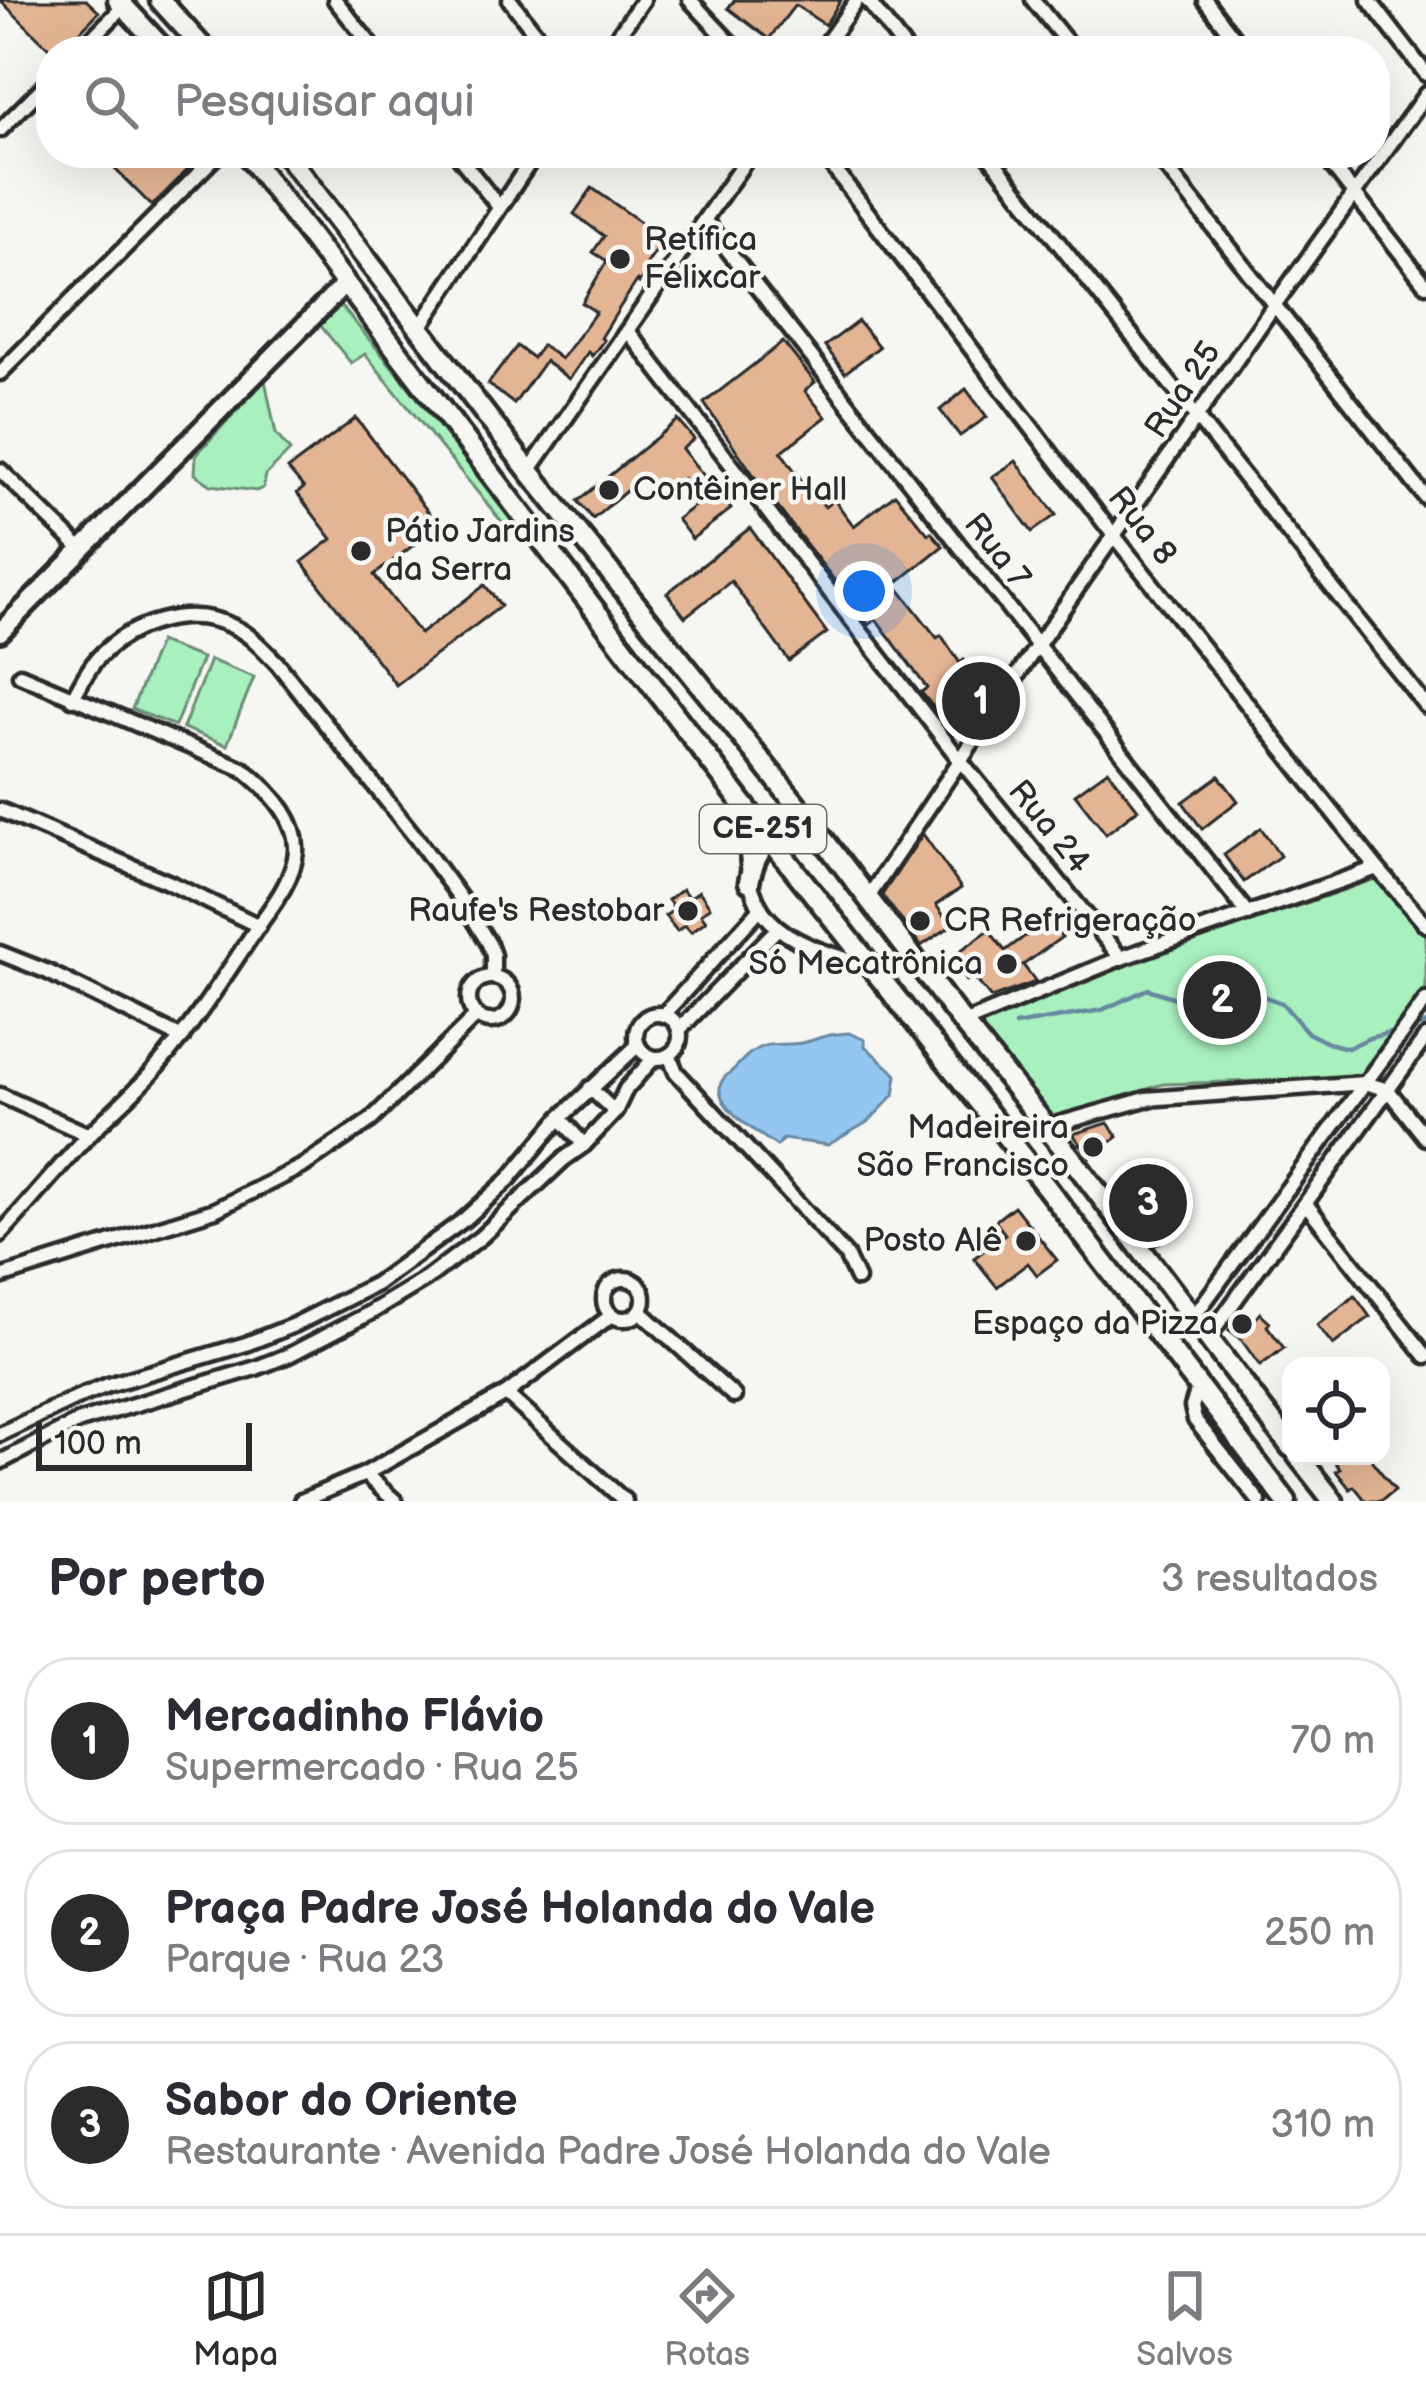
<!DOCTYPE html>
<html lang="pt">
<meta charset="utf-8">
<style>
:root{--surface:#fff;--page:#f2f2f3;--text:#2b2b33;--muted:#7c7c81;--line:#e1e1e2;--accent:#2b2b2b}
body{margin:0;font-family:"Balsamiq Sans",sans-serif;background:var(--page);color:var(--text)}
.controls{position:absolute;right:36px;bottom:36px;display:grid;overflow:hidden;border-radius:24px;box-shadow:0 12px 48px #0002}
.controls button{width:108px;height:108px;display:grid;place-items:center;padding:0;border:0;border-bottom:3px solid var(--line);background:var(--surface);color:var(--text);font:60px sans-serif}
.scale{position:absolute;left:36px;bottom:30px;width:216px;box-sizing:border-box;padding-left:12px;border:6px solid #2b2b2b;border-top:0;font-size:33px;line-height:42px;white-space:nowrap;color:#2b2b2b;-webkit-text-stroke:9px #f6f6f2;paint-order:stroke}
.you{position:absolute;left:864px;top:591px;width:42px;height:42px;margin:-30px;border:9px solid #fff;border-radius:50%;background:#1a73e8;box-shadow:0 0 0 18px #1a73e833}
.badge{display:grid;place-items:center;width:78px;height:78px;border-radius:50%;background:var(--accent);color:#fff;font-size:39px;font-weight:700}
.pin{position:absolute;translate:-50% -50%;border:6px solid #fff;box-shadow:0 3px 12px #0006}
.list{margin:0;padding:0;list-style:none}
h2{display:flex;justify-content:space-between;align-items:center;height:156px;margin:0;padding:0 48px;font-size:51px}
h2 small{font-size:39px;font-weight:400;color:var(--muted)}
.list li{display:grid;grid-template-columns:78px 1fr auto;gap:36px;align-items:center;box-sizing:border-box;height:168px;margin:0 24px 24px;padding:0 24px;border:3px solid var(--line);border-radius:48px}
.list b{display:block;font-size:45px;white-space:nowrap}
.list p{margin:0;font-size:39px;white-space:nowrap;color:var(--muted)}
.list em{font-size:39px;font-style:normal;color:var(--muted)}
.icon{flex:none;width:66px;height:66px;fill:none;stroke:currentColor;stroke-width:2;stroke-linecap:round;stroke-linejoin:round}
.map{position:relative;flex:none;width:1426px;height:1501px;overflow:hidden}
.search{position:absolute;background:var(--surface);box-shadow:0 12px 48px #0002;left:36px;right:36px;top:36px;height:132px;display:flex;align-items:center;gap:30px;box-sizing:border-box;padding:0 42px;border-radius:48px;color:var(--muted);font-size:45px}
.sheet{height:732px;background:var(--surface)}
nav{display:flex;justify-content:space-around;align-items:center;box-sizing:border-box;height:168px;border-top:3px solid var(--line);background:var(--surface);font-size:33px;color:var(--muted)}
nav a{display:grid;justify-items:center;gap:6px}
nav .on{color:var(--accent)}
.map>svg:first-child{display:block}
</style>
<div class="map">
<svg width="1426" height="1501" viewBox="0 0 1426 1501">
<rect width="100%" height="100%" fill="#f6f6f2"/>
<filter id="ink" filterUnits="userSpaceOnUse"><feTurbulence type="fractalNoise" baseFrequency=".00833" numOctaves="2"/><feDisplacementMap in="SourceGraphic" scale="24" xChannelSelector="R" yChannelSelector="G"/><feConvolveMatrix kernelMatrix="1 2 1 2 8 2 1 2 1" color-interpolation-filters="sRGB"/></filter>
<g filter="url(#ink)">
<!-- green -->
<g fill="#a8f0be" stroke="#6a8e74" stroke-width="3">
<path d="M341,306L405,382L524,537L518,542L365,354L351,363L320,325Z"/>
<path d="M265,380L276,434L290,451L266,475L263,488L256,491L211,485L195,474L196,455Z"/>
<path d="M159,642L202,658L175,726L132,709Z"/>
<path d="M210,660L254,677L227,745L183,728Z"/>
<path d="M1375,879L1384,885L1426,935V988L1359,1078L1163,1084L1054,1119L983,1029V1019L993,1012Z"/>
</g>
<!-- water -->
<path fill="#93c6f0" stroke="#6988a1" stroke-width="3" d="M849,1033L865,1040V1046L897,1075L894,1095L869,1121L828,1145L783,1139L777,1146C761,1135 718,1110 720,1087C721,1077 731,1073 737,1066C768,1031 778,1052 813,1040C826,1035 833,1034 849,1033Z"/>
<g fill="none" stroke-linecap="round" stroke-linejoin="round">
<!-- stream -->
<g stroke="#6988a1" stroke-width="4.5">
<path d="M1015,1025L1102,1010L1148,989L1184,1001L1220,992L1257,994L1282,1003L1308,1033L1328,1043L1348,1048L1369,1038L1398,1031"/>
<path d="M1409,1028L1426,1024"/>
</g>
</g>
<!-- building -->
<g fill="#e4b594" stroke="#2b2b2b" stroke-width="3">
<path d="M0,0H86L99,12L61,51H52Z"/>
<path d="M735,0H841L825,25L795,5L769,39L728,8Z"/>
<path d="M99,153H204L152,206Z"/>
<path d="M592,188L665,239L646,265L650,267L639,283L637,281L620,307L601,338L604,340L592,356L588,352L569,379L545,361L514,404L488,384L517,346L533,358L542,345L561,359L596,312L582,303L607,261L593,252L604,236L574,214Z"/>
<path d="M858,321L879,347L845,373L825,346Z"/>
<path d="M783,342L815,382L805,391L826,417L781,452L813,496L815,494L825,507L834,500L854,526L895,494L928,534L931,532L943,546L895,584L937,638L941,635L960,663L964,660L992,694L979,714L955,734L921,692L927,688L891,639L876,619L869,625L762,487L704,403Z"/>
<path d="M966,389L987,417L960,436L940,410Z"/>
<path d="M356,418L439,526L374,575L420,634L485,585L501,606L396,685L302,562L332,539L297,493L304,488L288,469Z"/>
<path d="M678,420L694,439L682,449L731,509L692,539L677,519L701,501L683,478L660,496L644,476L593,519L578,501Z"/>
<path d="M1016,461L1056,515L1032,532L992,477Z"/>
<path d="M750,528L827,633L789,661L731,581L685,617L667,593Z"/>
<path d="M1108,770L1138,809L1106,834L1075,794Z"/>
<path d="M1219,776L1238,801L1202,829L1183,802Z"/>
<path d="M1261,828L1280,856L1244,882L1224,855Z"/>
<path d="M923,834L961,888L936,905L951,926L921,946L882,895Z"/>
<path d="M682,889L689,898L699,891L710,907L701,914L706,921L691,932L685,925L677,931L665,916L675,909L668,900Z"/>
<path d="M1048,919L1062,937L1023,965L1036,982L1033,983L991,998L973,976L966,981L950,958L989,930L1005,951Z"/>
<path d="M1108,1123L1118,1137L1090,1157L1073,1134Z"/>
<path d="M1158,1187L1178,1214L1183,1211L1190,1221L1156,1245L1129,1208Z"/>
<path d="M1014,1206L1057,1260L1037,1275L1028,1263L997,1287L974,1258L1005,1234L995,1221Z"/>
<path d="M1355,1296L1370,1317L1333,1345L1317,1325Z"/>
<path d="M1244,1311L1255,1319L1260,1313L1270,1322L1267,1326L1284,1348L1260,1366L1240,1338L1229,1330Z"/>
<path d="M1331,1456H1368L1395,1490L1381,1501H1366L1354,1486L1350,1489L1336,1471L1340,1469Z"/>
</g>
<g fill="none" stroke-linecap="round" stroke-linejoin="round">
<!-- street casing -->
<g stroke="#2b2b2b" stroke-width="21">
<g id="street">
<path d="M335,0L376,51"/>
<path d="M510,0L549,51"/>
<path d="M690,0L738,51"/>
<path d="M867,0L907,51"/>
<path d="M1033,0L1074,51"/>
<path d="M1205,0L1244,51"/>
<path d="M1369,0L1426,74"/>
<path d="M79,51L124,6"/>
<path d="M607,51L643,0"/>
<path d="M821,51L857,0"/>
<path d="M0,130L51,79"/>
<path d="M456,153L499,207"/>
<path d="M822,153L1115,537L1377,868L1426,925"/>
<path d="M987,153L1426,706"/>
<path d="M1155,153L1426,498"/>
<path d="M1322,153L1426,285"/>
<path d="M705,221L1248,914"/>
<path d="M419,329L536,153"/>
<path d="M628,331L960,760L1121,958"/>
<path d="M0,373L219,153"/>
<path d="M0,470L80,548"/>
<path d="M529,471L751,153"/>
<path d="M72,699C80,686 87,670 97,659C130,623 188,604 234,627C251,635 264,650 277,663L417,839L466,906L489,944L493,955V977"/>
<path d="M0,810L170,883L259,926"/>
<path d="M750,813C736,919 776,941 871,966"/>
<path d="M867,899L1037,646L1275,304L1426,94"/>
<path d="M0,953L48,972L182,1038"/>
<circle cx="491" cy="999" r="22"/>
<circle cx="658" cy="1036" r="22"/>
<path d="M663,1015L760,909"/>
<path d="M963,1023L1121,958L1377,868"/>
<path d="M679,1030L778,928"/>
<path d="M669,1055L676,1072L846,1255L857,1279"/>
<path d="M590,1088L615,1112"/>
<path d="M0,1095L89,1135"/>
<path d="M560,1118L584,1145"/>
<path d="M1047,1127L1146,1099L1365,1083L1388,1090L1426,1138"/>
<path d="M1306,1204L1426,1356"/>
<path d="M0,1235C29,1203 56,1170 86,1138C109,1114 135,1093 157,1067C193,1025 223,979 254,932C270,909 294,880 296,851C298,818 267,788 243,769L20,675"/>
<path d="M0,1277L215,1210L303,1166L371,1120L476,1016"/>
<circle cx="624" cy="1299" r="20"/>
<path d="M640,1311L734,1396"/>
<path d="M1192,1319L1426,1000"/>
<path d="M1207,1339L1426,1037"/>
<path d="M1198,1388L1192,1407L1195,1420L1259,1501"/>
<path d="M506,1394L625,1501"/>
<path d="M0,1434L78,1397L108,1385L246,1344L294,1325L376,1284L465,1219L509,1179L560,1118L638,1045"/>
<path d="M0,1462L80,1421L256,1368L289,1355L368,1314L426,1279L481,1237L564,1159L584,1145L615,1112L626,1089L654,1058"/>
<path d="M365,1474L395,1501"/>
<path d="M301,1501L365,1474L506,1394L612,1315"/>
</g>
</g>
<!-- secondary casing -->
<g stroke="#2b2b2b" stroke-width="26">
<path id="secondary" d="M0,632L345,284"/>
</g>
<!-- primary casing -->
<g stroke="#2b2b2b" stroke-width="27">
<g id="primary">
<path d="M118,0L165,51"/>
<path d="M160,0L206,51"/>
<path d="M246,153L769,838L1047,1188L1286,1501"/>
<path d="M285,153L529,471L804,814L963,1023L1077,1165L1291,1447"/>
<path d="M749,882C756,844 773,834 804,814"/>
<path d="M1298,1456L1333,1501"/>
</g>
</g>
<!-- street -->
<use href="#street" stroke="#f6f6f2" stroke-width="12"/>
<!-- secondary -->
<use href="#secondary" stroke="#f6f6f2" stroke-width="16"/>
<!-- primary -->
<use href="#primary" stroke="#f6f6f2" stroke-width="18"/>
</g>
</g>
<!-- markers -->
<g fill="#2b2b2b" stroke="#f6f6f2" stroke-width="4.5">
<circle cx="620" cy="259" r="12"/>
<circle cx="609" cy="490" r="12"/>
<circle cx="361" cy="551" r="12"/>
<circle cx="688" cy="911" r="12"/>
<circle cx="920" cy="921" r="12"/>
<circle cx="1007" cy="964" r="12"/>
<circle cx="1093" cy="1147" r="12"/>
<circle cx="1026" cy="1241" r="12"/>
<circle cx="1242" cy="1324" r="12"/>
</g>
<g text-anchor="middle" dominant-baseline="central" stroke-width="9" stroke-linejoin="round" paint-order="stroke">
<!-- shield labels -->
<rect fill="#f6f6f2" stroke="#686867" stroke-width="3" x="700" y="805" width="126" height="48" rx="9"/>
<g font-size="30" font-weight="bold" fill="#2b2b2b">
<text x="763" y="829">CE-251</text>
</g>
<!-- poi labels -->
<g font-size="33" fill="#2b2b2b" stroke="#f6f6f2" text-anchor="end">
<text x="644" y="240" text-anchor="start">Retífica<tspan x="644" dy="38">Félixcar</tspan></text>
<text x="633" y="490" text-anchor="start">Contêiner Hall</text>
<text x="385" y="532" text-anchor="start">Pátio Jardins<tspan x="385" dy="38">da Serra</tspan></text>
<text x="664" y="911">Raufe's Restobar</text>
<text x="944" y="921" text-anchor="start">CR Refrigeração</text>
<text x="983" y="964">Só Mecatrônica</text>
<text x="1069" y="1128">Madeireira<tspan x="1069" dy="38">São Francisco</tspan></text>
<text x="1002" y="1241">Posto Alê</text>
<text x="1218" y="1324">Espaço da Pizza</text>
</g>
<!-- street labels -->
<g font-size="33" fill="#2b2b2b" stroke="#f6f6f2">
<text transform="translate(1183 390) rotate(-56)">Rua 25</text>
<text transform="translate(1142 526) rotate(52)">Rua 8</text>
<text transform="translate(997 551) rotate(52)">Rua 7</text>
<text transform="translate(1049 827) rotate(51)">Rua 24</text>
</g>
</g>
</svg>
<div class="controls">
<button><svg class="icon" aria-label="locate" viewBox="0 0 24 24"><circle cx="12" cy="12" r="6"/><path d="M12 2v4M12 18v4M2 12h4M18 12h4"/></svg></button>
</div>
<div class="scale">100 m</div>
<div class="you"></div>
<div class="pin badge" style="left:981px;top:701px">1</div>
<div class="pin badge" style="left:1222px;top:1000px">2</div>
<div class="pin badge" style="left:1148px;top:1203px">3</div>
<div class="search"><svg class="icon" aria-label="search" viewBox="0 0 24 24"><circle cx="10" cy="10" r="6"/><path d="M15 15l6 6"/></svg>Pesquisar aqui</div>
</div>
<section class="sheet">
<h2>Por perto<small>3 resultados</small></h2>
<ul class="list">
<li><span class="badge">1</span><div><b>Mercadinho Flávio</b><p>Supermercado · Rua 25</p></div><em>70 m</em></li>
<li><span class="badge">2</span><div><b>Praça Padre José Holanda do Vale</b><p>Parque · Rua 23</p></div><em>250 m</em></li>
<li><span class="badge">3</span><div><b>Sabor do Oriente</b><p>Restaurante · Avenida Padre José Holanda do Vale</p></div><em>310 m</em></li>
</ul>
</section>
<nav>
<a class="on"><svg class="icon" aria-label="map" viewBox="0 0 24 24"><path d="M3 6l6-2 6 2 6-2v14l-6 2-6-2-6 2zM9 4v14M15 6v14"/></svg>Mapa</a>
<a><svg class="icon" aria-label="directions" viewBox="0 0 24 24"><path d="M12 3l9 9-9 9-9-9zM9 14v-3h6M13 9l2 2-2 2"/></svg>Rotas</a>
<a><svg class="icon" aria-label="saved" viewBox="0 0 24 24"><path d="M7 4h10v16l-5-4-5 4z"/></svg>Salvos</a>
</nav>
